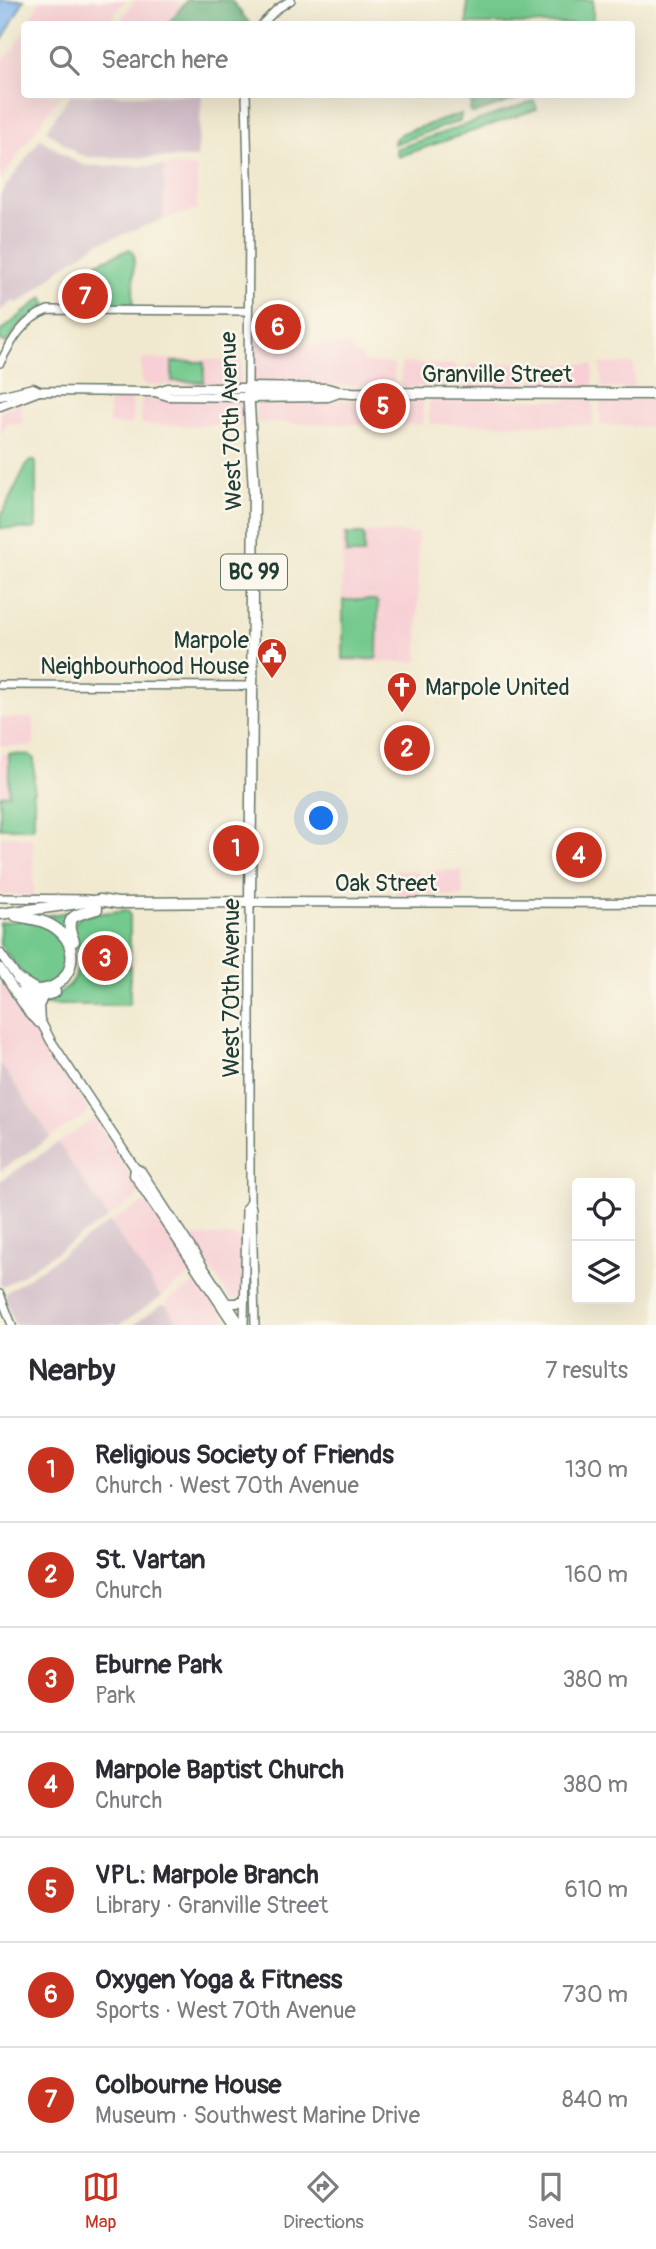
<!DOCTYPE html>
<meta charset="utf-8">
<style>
:root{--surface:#fff;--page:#f7f7f7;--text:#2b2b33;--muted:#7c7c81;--line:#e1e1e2;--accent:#c8321e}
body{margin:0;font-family:Pangolin,sans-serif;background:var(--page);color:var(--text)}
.controls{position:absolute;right:21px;bottom:21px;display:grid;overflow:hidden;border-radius:7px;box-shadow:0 7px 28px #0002}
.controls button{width:63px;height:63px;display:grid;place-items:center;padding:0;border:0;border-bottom:2px solid var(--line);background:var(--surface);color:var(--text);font:35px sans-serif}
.you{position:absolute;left:322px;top:819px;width:24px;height:24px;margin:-18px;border:5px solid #fff;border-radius:50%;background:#1a73e8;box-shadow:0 0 0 10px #1a73e833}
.badge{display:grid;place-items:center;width:46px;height:46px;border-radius:50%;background:var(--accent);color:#fff;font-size:23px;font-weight:700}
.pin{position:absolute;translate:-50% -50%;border:4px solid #fff;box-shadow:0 2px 7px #0006}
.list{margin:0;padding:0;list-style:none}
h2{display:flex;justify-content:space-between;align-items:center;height:91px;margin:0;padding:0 28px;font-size:30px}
h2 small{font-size:23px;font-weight:400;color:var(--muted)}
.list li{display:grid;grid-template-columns:46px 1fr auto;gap:21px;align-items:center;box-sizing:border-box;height:105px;padding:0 28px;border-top:2px solid var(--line)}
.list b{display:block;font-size:26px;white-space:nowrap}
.list p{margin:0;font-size:23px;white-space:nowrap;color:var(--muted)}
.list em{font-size:23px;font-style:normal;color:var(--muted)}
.icon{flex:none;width:38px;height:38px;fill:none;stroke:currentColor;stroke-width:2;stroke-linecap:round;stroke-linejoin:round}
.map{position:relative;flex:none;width:656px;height:1325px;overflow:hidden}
.search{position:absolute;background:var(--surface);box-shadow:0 7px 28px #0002;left:21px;right:21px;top:21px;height:77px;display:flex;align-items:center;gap:18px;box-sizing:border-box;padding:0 24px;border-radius:7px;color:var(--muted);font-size:26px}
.sheet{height:826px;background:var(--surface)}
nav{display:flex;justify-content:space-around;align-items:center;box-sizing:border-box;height:98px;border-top:2px solid var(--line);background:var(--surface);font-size:19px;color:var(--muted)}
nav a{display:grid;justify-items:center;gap:4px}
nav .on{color:var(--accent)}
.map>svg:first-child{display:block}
</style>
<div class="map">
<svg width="656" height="1325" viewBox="0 0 656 1325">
<rect width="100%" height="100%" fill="#fbf7ec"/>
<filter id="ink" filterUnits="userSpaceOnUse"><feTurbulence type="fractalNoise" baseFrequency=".0143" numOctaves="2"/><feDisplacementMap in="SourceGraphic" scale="14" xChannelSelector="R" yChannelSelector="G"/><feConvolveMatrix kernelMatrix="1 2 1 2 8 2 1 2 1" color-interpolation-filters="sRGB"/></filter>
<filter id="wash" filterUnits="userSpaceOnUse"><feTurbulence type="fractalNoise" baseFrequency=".00686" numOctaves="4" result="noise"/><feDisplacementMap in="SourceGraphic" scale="28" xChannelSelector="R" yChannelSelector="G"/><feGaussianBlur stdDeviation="1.57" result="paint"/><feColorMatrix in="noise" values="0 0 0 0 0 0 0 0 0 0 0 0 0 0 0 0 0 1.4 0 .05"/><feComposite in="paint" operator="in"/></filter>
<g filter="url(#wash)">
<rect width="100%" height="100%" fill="#f1e9cf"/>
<!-- built -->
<g fill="#f7cfd4">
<path d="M40,0H125L108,24H28Z"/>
<path d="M135,0H174L182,6L171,24H118Z"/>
<path d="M24,31V94L60,95L0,180V64L14,48Z"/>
<path d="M164,166L197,167V209L164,219Z"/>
<path d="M281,316L282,345H352V354L361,355L364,362L394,364V386L256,384L253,381L254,320L257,317Z"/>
<path d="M144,359L239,360L241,363V381L236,384L144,385L141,381V362Z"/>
<path d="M404,363L457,365L459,385L456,387H402L400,383L401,364Z"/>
<path d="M468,364H525L526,385L523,388L467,387L465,379Z"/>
<path d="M535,364H593V385L591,388L535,387L533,384Z"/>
<path d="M600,364H634V388H602Z"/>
<path d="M109,397L132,399L133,421L130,425H109Z"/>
<path d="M143,399L238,400L243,405L245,426L144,425L141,422V402Z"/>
<path d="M419,399L422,401L423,407L422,424L419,425L256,423L255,407L259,401Z"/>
<path d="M432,399L590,400L593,403V425L432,424L429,423V403Z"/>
<path d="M22,400V424H7L0,434V411Z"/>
<path d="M603,400H656V427L600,425V403Z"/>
<rect x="342" y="533" width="76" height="129"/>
<path d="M0,718H32L34,721V744L31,746H0Z"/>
<rect x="0" y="754" width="9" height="41"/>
<path d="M0,836L33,838L34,892L31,896L0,895Z"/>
<path d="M395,870L419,872L418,896H396Z"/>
<path d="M462,870L463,896L427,895V871Z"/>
<path d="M0,979L88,1110L87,1114L51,1137L0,1062Z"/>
<path d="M91,1121H96L140,1191L136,1198L108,1218L58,1143Z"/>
<path d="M145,1202L148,1203L195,1271L161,1297L110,1222Z"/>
<path d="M196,1236H239L243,1239L242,1294L239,1300L230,1299L193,1241Z"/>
<path d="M201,1281L230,1325H180L167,1306L168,1299Z"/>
</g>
<!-- industrial -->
<g fill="#d2bdc8">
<path d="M70,95H202L197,158L89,157L78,154L46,130Z"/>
<path d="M40,139L78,163L87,166H164V219L97,244L60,269L26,298L18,303L12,301L0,311V195Z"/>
<path d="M0,1063L51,1137L0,1171Z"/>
<path d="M58,1143L108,1218L5,1286L0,1285V1181Z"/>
<path d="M110,1222L161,1297L119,1325H15L5,1297L7,1292Z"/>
<path d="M162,1305L167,1306L180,1325H133Z"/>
</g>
<!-- green -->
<g fill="#73c98e" stroke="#498361" stroke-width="2">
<rect x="467" y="0" width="126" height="24"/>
<path d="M534,101L537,109L398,157L396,149Z"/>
<path d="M461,114L460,121L394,144L395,139L402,133Z"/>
<path d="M130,249L134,255L133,305H92V265Z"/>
<path d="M43,297L47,304L21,323L6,343L0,340V332Z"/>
<path d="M172,362H204V382L172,381Z"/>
<path d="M31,461H35L36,464V527L33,529L0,528V518L27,464Z"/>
<path d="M346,534H362L364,536V554H346Z"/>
<path d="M343,600H375L378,603L377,657L375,659H343Z"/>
<path d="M9,754L30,755L34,759V791L32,793L34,798V825L32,828H0V795L9,794Z"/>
<path d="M126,910L129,911L130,916V1002L127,1005H39C46,998 61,993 67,988C85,970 78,949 71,928L80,916Z"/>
<path d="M74,911L68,934L38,917Z"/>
<path d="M21,920L38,922L64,939L69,966L53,984L39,986L29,982L0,945V923Z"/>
</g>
<!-- forest -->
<g fill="#5ead79" stroke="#3e7556" stroke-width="2">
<path d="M187,0H231L250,24H168Z"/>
<path d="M473,95V94L528,95L474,114L470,111Z"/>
</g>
<!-- water -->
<path fill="#80b4ed" stroke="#507890" stroke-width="2" d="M0,0H24L0,44Z"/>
</g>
<g filter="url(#ink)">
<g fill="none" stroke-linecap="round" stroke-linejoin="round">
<!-- secondary casing -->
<g stroke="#68796a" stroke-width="10">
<g id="secondary">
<path d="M262,24L277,9L291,0"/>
<path d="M246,94L249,213L248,388"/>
<path d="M0,363C11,342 23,319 48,310L248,311"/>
<path d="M0,685L253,686"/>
<path d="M0,898L89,899"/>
<path d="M250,902V1202L252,1208L255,1325"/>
<path d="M0,1294L12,1325"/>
<path d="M244,1325L246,1208L250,1202"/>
</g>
</g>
<!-- primary casing -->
<g stroke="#68796a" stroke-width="11">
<g id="primary">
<path d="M155,392L168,388H248"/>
<path d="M0,396L33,388L39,391L155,392L168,396L248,397"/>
<path d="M0,406L39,391"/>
<path d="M250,902L656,903"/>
<path d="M0,953L18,979L51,1041L135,1168L141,1171L241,1325"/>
<path d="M0,968L30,1015L39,1022"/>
<path d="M135,1168L134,1175L234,1325"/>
<path d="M227,1303H237L245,1299"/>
</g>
</g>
<!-- highway casing -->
<g stroke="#68796a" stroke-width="13">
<g id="highway">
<path d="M248,397L328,396L339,392"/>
<path d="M0,914L100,900L117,903L250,902L254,491L248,388L327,389L339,392L352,393L656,394"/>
<path d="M16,916C31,919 47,920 59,931C84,952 69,991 36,990L18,979"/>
<path d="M74,941C62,916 75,915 97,909"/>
<path d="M17,994L37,998L55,992"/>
<path d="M39,1022L38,1006L42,997"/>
</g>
</g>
<!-- secondary -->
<use href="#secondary" stroke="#fff" stroke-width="7"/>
<!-- primary -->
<use href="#primary" stroke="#fff" stroke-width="8"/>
<!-- highway -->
<use href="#highway" stroke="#fff" stroke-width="10"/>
</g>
</g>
<!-- icons -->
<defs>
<g id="civic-pin" transform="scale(1.575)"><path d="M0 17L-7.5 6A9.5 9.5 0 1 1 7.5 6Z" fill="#c8321e" stroke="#fbf7ec"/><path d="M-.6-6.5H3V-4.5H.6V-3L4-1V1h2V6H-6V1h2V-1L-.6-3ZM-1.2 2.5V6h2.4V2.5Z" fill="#fff"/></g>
<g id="church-pin" transform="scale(1.575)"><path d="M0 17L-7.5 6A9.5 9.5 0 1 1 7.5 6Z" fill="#c8321e" stroke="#fbf7ec"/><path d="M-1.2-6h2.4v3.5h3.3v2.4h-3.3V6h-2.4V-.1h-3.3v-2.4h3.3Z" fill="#fff"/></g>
</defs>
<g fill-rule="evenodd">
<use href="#civic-pin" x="272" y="653"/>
<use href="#church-pin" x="402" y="687"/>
</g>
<g text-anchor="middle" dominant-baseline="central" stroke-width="5" stroke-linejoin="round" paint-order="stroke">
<!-- shield labels -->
<rect fill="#fbf7ec" stroke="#61756b" stroke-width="2" x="221" y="554.5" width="66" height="35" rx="5"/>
<g font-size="21" font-weight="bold" fill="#1f3d34">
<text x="254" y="572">BC 99</text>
</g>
<!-- street labels -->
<g font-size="23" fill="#1f3d34" stroke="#fbf7ec">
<text x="497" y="374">Granville Street</text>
<text transform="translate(231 421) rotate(-92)">West 70th Avenue</text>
<text x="386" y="883">Oak Street</text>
<text transform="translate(231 988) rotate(-90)">West 70th Avenue</text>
</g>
<!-- poi labels -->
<g font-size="23" fill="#1f3d34" stroke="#fbf7ec" text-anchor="end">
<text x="249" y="640">Marpole<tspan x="249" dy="26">Neighbourhood House</tspan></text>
<text x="425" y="687" text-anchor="start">Marpole United</text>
</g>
</g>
</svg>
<div class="controls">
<button><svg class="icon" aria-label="locate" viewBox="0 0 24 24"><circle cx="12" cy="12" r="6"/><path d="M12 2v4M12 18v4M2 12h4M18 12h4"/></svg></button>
<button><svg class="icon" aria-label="layers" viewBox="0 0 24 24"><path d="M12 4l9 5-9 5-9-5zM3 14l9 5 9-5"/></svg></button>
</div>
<div class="you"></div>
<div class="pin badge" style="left:236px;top:848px">1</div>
<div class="pin badge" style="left:407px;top:748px">2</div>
<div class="pin badge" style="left:105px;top:958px">3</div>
<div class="pin badge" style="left:579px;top:855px">4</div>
<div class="pin badge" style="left:383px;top:406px">5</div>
<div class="pin badge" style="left:278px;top:327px">6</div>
<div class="pin badge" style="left:85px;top:296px">7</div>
<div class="search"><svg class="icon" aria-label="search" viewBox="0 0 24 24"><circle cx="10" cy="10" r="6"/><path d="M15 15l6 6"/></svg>Search here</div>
</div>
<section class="sheet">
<h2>Nearby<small>7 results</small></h2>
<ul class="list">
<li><span class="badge">1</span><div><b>Religious Society of Friends</b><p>Church · West 70th Avenue</p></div><em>130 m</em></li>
<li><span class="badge">2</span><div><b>St. Vartan</b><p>Church</p></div><em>160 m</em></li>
<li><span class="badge">3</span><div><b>Eburne Park</b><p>Park</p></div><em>380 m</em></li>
<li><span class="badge">4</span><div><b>Marpole Baptist Church</b><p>Church</p></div><em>380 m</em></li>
<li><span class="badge">5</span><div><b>VPL: Marpole Branch</b><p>Library · Granville Street</p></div><em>610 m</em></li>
<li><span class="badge">6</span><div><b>Oxygen Yoga &amp; Fitness</b><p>Sports · West 70th Avenue</p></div><em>730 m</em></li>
<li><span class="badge">7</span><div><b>Colbourne House</b><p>Museum · Southwest Marine Drive</p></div><em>840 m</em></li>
</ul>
</section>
<nav>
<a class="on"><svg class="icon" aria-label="map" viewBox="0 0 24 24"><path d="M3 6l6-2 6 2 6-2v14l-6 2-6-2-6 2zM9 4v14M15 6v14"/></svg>Map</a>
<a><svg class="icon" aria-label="directions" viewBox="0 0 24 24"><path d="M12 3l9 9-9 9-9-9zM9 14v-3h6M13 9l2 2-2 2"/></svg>Directions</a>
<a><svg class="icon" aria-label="saved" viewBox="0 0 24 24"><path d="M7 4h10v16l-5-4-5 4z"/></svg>Saved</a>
</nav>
